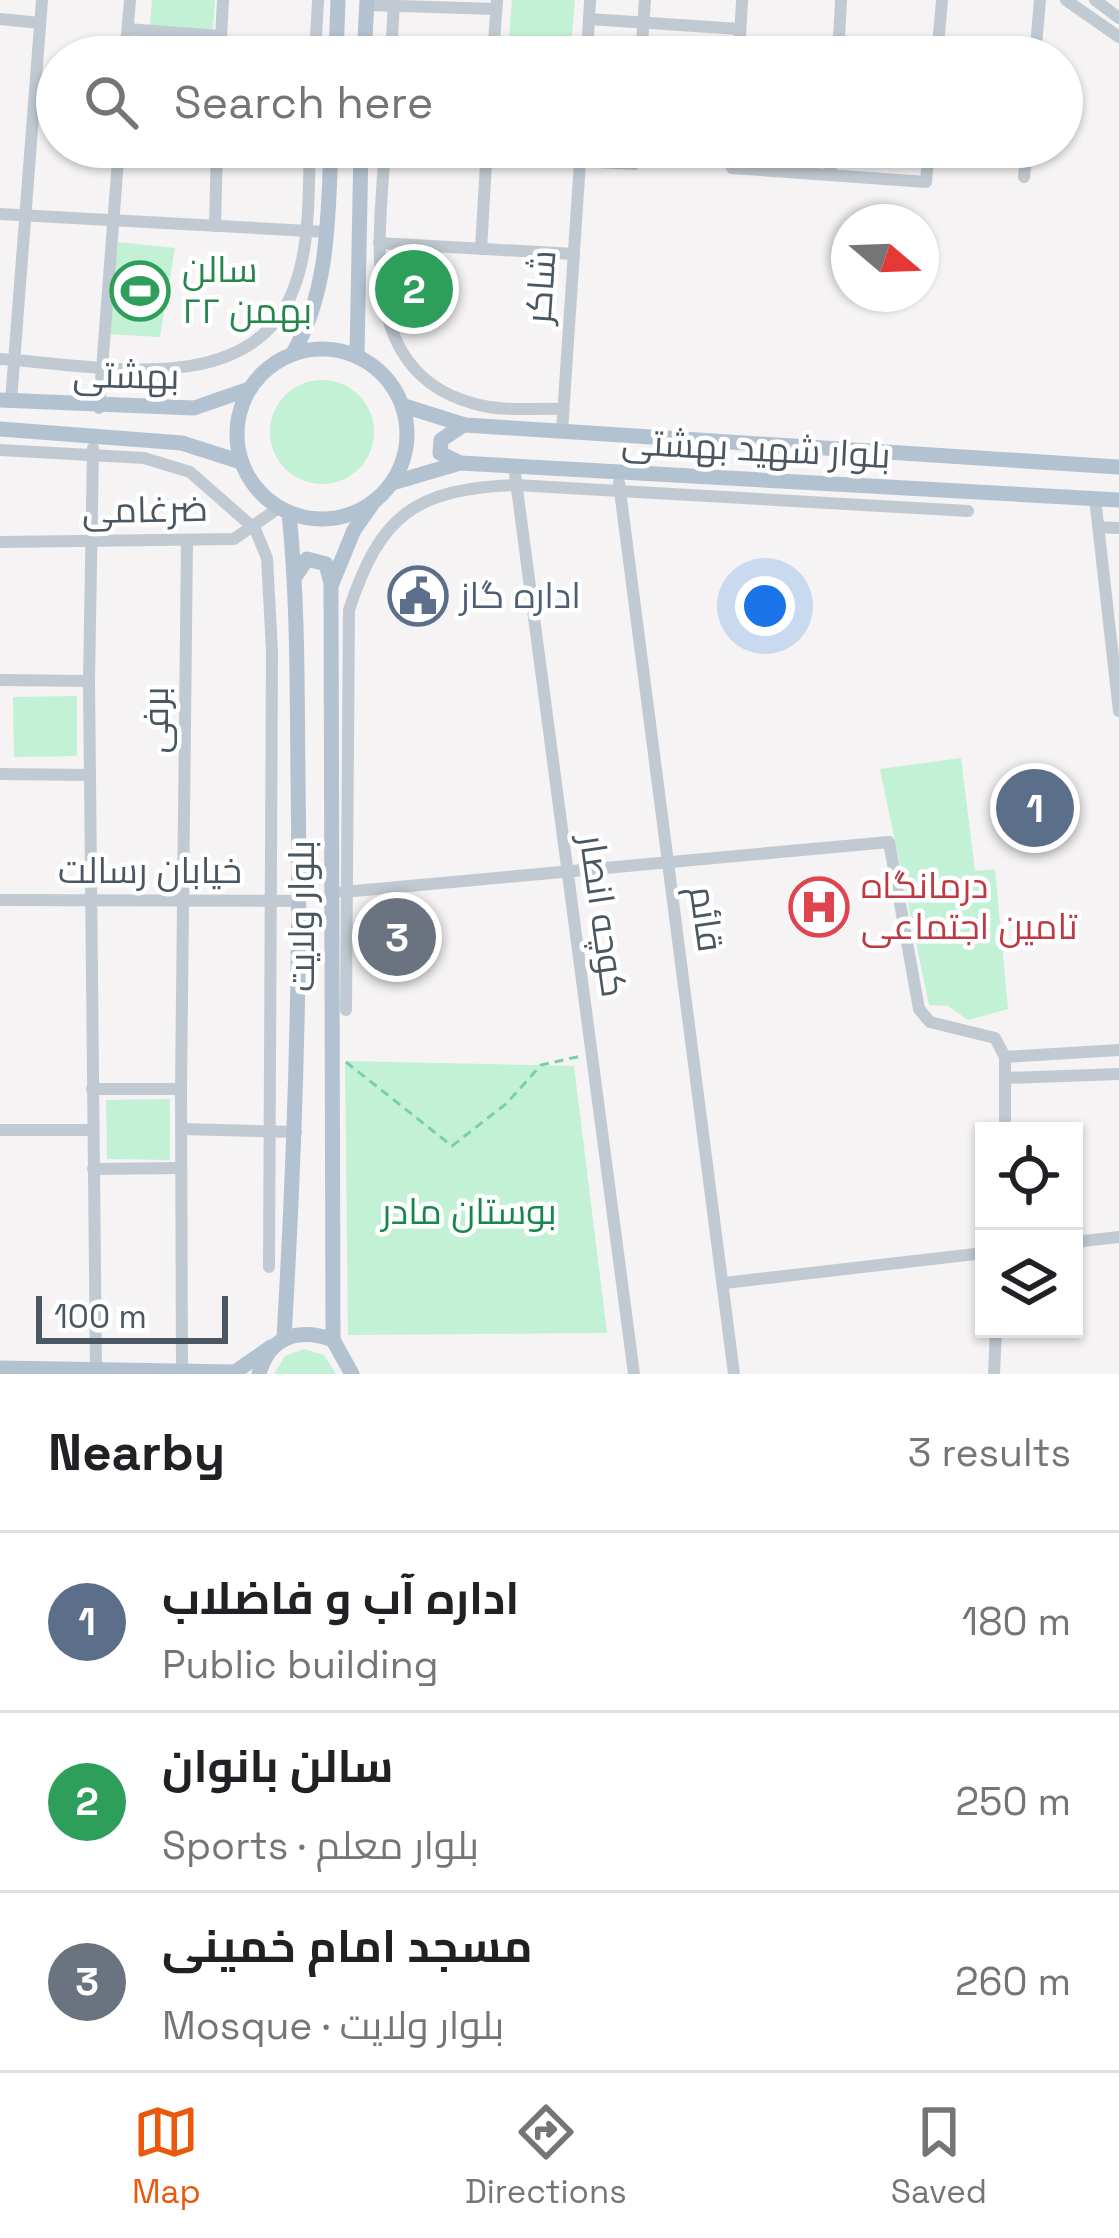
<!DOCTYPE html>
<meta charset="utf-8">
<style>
:root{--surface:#fff;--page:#f6f6f6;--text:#202124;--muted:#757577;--line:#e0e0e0;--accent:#ea580c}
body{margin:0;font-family:"Space Grotesk",Cairo,sans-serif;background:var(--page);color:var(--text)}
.controls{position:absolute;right:36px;bottom:36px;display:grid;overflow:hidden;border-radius:0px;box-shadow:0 3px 9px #0004}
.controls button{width:108px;height:108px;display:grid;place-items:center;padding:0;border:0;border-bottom:3px solid var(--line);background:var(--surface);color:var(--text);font:60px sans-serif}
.compass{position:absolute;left:831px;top:204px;width:108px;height:108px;border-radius:50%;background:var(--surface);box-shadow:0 3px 9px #0004;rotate:109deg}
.scale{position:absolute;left:36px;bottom:30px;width:192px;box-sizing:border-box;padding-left:12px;border:6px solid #4a5661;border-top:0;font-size:33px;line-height:42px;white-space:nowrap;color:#4a5661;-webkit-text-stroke:9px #fff;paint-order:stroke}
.you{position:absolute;left:765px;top:606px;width:42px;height:42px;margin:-30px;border:9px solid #fff;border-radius:50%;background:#1a73e8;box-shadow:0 0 0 18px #1a73e833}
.badge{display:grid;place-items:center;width:78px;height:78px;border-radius:50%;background:var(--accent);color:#fff;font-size:39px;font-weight:700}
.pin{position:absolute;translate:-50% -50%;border:6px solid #fff;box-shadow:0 3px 12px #0006}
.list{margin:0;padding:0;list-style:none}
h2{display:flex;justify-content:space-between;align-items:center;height:156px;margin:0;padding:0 48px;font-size:51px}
h2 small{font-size:39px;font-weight:400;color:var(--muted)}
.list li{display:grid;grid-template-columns:78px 1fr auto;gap:36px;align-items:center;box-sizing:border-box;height:180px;padding:0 48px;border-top:3px solid var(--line)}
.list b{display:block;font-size:45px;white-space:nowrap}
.list p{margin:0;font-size:39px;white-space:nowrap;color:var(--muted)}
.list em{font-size:39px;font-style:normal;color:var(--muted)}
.icon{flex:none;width:66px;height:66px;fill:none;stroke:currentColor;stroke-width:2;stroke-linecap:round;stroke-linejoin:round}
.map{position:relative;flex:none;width:1119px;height:1374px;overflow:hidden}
.search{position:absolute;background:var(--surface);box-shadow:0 3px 9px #0004;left:36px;right:36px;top:36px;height:132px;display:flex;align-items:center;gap:30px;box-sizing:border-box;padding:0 42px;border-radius:66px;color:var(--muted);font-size:45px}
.sheet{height:696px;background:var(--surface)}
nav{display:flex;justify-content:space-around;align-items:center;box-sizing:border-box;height:168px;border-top:3px solid var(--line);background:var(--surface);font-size:33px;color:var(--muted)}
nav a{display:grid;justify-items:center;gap:6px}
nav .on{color:var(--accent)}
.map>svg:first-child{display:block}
</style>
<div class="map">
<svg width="1119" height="1374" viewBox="0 0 1119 1374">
<rect width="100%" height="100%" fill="#f5f3f3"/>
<!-- green -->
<g fill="#c3f1d5">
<path d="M152,0H215L213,30L150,25Z"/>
<path d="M512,0H575L570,56L508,51Z"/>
<path d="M118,242L175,248L160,337L107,334Z"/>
<circle cx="322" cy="432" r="52"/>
<path d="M77,696V756L14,757L13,697Z"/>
<path d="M961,758L975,871L995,869L1008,1009L968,1020L948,1006L929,1005L880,769Z"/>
<path d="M345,1061L574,1066L607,1333L348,1335Z"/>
<path d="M170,1099V1160L107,1159L106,1100Z"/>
<path d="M304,1349L324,1355L336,1374H274L285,1356Z"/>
</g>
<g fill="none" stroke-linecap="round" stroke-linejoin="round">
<!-- path -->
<path stroke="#7ad0a6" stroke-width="3" stroke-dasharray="9 6" stroke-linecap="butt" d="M346,1062L452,1146L507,1103L541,1065L581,1056"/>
<!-- minor -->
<g stroke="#c1cad2" stroke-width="12">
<path d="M1066,0L1119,37"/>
<path d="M1095,0L1119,18"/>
<path d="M367,5L496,9"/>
<path d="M0,19L40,23"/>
<path d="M589,19L740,29"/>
<path d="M128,29L220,36"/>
<path d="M839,47L938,51"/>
<path d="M125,57L130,0"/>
<path d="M220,57L223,0"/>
<path d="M315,57L318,0"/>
<path d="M391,57L394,1"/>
<path d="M493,57L497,0"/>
<path d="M587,57L590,0"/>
<path d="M641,57L645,0"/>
<path d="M739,57L742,0"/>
<path d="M838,57L841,0"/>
<path d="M937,57L942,0"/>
<path d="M1035,57L1040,0"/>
<path d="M385,147C379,246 356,383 489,407C513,411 540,408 563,409"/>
<path d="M733,147L732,168L926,182L929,147"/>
<path d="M580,161L634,164L635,147"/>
<path d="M830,175L832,147"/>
<path d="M1024,177L1027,147"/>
<path d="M0,214L327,232"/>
<path d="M215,226L217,147"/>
<path d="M379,243L574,254"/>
<path d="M481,249L487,147"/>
<path d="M0,359C91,364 248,402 292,293C311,248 308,195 310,147"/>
<path d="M11,401L42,0"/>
<path d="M99,408L119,147"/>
<path d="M562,431L581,147"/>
<path d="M0,450L144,458L190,472L255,529L267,558L272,651L269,1267"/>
<path d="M514,466L634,1374"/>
<path d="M619,483L734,1374"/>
<path d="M1095,498L1119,711"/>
<path d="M1098,527L1119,528"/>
<path d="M0,542L234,539L280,507"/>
<path d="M0,680L89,681L96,1369"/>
<path d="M89,681L93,448"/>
<path d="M0,774L88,775"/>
<path d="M343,892L889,842L919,1009L930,1022L995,1038L1005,1057V1131"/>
<path d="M0,900L300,901"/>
<path d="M346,1010L349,610C380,515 415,489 515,485L968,511"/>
<path d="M1005,1057L1119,1050"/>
<path d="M1007,1078L1119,1074"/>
<path d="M92,1089H181L182,1370"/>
<path d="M181,1089L187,540"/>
<path d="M181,1129L296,1132"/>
<path d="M0,1130H93"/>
<path d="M93,1169L181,1168"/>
<path d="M1074,1242L1119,1237"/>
<path d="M724,1283L984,1253"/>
<path d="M994,1374L996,1329"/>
</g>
<!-- major -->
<g stroke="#b3c2d1" stroke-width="15">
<path d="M336,57L338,0"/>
<path d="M364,57L367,0"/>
<circle cx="322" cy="434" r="85"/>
<path d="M293,353C329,291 328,218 331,147"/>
<path d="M357,355L361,147"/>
<path d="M0,400L194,408L249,389"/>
<path d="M404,406L465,425L1119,467"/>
<path d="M0,429L182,443L241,462"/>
<path d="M460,463L440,453L441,440L462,426"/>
<path d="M392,483L460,463L1119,500"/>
<path d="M297,574L307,559L326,564L331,583"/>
<path d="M284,1338C295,1151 301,965 298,778C297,690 298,601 289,513"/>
<path d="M333,1340L331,586L354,530L373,503"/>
<path d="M0,1368L235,1372L271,1347"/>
<path d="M259,1374C269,1337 298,1327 333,1340L352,1374"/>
</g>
</g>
<!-- icons -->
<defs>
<g id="stadium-ring" transform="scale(3)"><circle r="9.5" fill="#fff" stroke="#2e9e5b" stroke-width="1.5"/><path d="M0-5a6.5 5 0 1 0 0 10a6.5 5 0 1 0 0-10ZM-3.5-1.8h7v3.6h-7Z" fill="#2e9e5b"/></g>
<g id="civic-ring" transform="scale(3)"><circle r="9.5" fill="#fff" stroke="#5c6f8a" stroke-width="1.5"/><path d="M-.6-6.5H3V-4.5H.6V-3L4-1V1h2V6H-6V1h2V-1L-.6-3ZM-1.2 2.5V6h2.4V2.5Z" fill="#5c6f8a"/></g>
<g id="hospital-ring" transform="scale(3)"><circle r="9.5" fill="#fff" stroke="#e0444e" stroke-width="1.5"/><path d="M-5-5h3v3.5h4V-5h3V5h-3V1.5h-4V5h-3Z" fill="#e0444e"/></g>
</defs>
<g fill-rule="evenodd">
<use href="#stadium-ring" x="140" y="291"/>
<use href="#civic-ring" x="418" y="596"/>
<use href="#hospital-ring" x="819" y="907"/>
</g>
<g text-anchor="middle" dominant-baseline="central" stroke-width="9" stroke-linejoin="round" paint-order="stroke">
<!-- leisure labels -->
<g font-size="36" fill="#27864d" stroke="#fff" text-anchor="start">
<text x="182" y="270">سالن<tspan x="182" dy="41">۲۲ بهمن</tspan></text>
</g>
<!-- street labels -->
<g font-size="36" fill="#4a5661" stroke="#fff">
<text transform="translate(541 287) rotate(-86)">شاکر</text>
<text transform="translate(126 376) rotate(1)">بهشتی</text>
<text transform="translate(756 449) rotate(3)">بلوار شهید بهشتی</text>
<text transform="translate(145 510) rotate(-1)">ضرغامی</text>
<text transform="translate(156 720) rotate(-90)">برفی</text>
<text x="150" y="871">خیابان رسالت</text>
<text transform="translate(302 916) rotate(-90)">بلوار ولایت</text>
<text transform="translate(603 916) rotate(82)">کوچه انصار</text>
<text transform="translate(706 919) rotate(82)">قائم</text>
</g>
<!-- service labels -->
<g font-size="36" fill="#4e5e75" stroke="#fff" text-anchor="start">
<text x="460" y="596">اداره گاز</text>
</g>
<!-- health labels -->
<g font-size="36" fill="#be3a42" stroke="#fff" text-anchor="start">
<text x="861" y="886">درمانگاه<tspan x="861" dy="41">تامین اجتماعی</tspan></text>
</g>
<!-- park labels -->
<g font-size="36" fill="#17864f" stroke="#fff">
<text x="469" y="1212">بوستان مادر</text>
</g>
</g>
</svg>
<div class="controls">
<button><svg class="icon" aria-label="locate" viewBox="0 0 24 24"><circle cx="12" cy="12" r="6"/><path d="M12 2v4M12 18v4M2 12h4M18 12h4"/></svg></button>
<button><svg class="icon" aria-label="layers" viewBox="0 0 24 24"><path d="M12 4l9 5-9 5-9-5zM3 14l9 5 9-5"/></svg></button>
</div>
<svg class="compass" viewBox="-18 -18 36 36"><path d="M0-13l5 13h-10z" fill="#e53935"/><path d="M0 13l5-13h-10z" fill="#757577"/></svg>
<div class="scale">100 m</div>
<div class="you"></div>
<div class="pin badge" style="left:1035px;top:808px;background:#5c6f8a">1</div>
<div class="pin badge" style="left:414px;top:289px;background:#2e9e5b">2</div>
<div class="pin badge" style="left:397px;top:937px;background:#6b7280">3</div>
<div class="search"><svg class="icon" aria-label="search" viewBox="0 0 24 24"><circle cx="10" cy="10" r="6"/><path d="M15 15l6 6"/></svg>Search here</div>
</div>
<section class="sheet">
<h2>Nearby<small>3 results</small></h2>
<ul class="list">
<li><span class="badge" style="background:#5c6f8a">1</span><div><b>اداره آب و فاضلاب</b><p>Public building</p></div><em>180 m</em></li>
<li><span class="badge" style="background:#2e9e5b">2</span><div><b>سالن بانوان</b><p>Sports · بلوار معلم</p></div><em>250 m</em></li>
<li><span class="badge" style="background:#6b7280">3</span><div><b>مسجد امام خمینی</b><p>Mosque · بلوار ولایت</p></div><em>260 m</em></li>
</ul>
</section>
<nav>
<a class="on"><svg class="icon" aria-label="map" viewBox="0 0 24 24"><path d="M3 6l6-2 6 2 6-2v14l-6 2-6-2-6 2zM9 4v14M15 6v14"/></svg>Map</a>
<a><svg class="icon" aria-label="directions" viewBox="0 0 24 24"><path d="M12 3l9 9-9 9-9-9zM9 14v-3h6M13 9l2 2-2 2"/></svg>Directions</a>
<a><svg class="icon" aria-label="saved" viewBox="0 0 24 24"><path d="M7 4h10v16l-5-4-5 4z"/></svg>Saved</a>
</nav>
